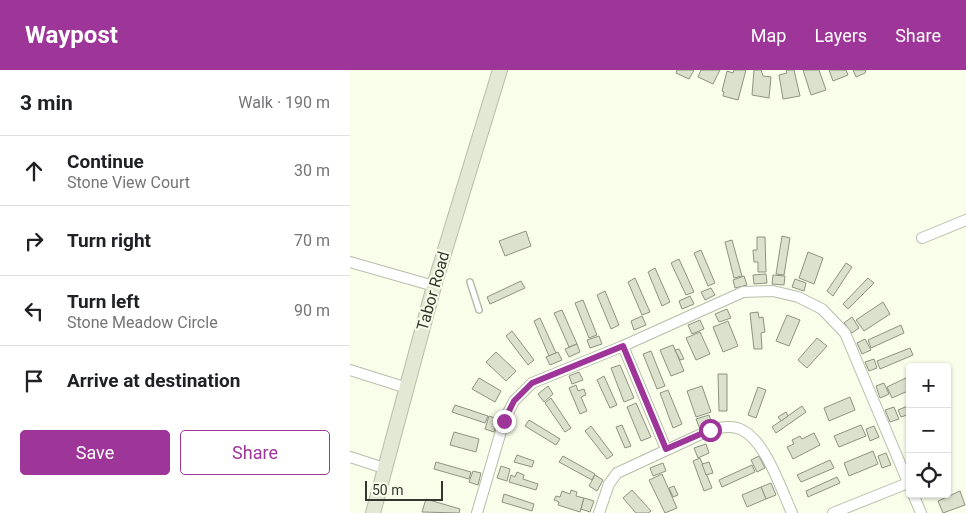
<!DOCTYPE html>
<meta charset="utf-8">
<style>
:root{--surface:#fff;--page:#f6f6f6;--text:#202124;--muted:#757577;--line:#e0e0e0;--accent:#9e3598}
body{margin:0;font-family:Roboto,sans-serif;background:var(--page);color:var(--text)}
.controls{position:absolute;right:15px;bottom:15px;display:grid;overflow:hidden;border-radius:5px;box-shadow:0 1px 4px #0004}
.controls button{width:45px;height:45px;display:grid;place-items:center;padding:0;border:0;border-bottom:1px solid var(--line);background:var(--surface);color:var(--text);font:25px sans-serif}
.scale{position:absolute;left:15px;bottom:12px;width:78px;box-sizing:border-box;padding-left:5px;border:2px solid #35372f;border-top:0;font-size:14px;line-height:18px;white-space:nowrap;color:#35372f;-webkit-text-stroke:4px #f8feea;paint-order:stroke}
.stop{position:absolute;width:15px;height:15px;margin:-11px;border:4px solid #9e3598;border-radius:50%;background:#fff}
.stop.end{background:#9e3598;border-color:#fff;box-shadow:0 1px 5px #0008}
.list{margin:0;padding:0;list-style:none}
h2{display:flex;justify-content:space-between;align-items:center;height:65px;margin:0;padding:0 20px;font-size:21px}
h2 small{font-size:16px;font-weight:400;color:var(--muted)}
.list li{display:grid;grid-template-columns:32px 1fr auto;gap:15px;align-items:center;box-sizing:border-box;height:70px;padding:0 20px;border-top:1px solid var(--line)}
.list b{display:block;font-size:19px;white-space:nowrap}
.list p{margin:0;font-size:16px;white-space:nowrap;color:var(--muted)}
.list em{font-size:16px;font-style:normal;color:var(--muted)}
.actions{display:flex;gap:10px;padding:15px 20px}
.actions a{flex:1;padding:11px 0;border:1px solid var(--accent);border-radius:5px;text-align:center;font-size:18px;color:var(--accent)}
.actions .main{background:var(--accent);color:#fff}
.icon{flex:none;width:28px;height:28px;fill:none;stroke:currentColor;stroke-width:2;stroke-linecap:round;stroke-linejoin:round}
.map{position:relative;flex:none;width:616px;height:443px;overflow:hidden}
header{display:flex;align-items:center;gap:30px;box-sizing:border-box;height:70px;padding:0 25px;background:var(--accent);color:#fff}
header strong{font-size:24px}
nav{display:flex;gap:28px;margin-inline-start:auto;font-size:18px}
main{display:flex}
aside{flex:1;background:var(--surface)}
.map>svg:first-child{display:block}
</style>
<header>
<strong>Waypost</strong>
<nav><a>Map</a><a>Layers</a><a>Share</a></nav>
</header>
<main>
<aside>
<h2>3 min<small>Walk · 190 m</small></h2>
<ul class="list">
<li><svg class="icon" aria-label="ahead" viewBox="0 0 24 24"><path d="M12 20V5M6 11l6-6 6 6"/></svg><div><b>Continue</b><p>Stone View Court</p></div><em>30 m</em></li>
<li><svg class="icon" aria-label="right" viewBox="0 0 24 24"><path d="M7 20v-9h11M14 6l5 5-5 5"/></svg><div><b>Turn right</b></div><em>70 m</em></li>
<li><svg class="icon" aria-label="left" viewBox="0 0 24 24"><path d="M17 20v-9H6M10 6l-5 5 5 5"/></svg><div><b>Turn left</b><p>Stone Meadow Circle</p></div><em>90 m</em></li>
<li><svg class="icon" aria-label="arrive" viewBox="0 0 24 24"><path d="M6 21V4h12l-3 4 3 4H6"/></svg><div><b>Arrive at destination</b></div></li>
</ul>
<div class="actions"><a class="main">Save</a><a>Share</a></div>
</aside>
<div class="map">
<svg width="616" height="443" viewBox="0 0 616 443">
<rect width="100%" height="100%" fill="#f8feea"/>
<!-- building -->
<g fill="#dbe1cd" stroke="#8e9381">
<path d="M327,0H344L339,9L326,3Z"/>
<path d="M351,0H370L363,14L348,7Z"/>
<path d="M384,0H396L388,30L373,26L374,22L372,21L377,1L383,3Z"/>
<path d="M404,0H411L413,6L421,7L419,28L402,25Z"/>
<path d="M436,0H444L450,26L433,29L429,5L437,3Z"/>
<path d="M453,0H469L476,20L461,25Z"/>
<path d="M479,0H496L498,5L483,11Z"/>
<path d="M503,0H516L515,3L506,7Z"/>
<path d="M176,161L181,176L155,186L149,171Z"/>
<path d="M432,166L440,168L434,205L426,204Z"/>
<path d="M407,167H415L416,202H408V192H404L403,180H407Z"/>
<path d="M382,170L392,206L384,208L375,172Z"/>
<path d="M351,180L365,213L358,216L344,183Z"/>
<path d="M458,182L473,188L464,214L449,208Z"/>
<path d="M329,189L344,222L336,225L321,193Z"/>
<path d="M496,193L502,197L483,226L477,221Z"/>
<path d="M305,198L320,232L312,236L298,202Z"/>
<path d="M416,204L417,213L404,214L403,205Z"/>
<path d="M423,205L435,206L434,215L422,214Z"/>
<path d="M394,206L397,215L385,218L383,210Z"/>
<path d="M285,208L300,242L292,245L278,212Z"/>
<path d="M518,208L524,213L498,239L493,234Z"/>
<path d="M445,209L456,213L454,221L442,217Z"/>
<path d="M171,211L175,218L140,234L137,227Z"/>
<path d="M361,218L365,225L355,230L351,222Z"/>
<path d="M255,221L269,255L261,259L247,225Z"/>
<path d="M340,226L344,234L332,239L329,231Z"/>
<path d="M233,230L247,265L239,268L225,233Z"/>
<path d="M533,232L540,244L514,261L506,250Z"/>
<path d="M377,239L381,248L369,252L365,244Z"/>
<path d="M212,240L227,274L219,277L204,243Z"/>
<path d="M408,242L409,248L413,247L415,262L411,263L412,279H404L400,243Z"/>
<path d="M437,245L450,250L439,276L426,271Z"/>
<path d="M292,246L296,255L284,260L281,251Z"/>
<path d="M502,247L509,258L502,263L494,253Z"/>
<path d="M190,248L206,283L199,286L184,251Z"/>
<path d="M350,250L354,259L342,264L338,255Z"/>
<path d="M378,251L388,276L373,282L363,257Z"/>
<path d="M551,255L554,263L521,278L518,270Z"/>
<path d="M162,261L184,290L178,295L156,266Z"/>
<path d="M350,262L360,284L346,290L336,268Z"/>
<path d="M249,266L252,274L240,278L237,270Z"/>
<path d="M467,268L477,276L457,298L448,290Z"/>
<path d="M515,269L521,280L512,284L507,273Z"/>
<path d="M227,274L230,282L219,287L215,279Z"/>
<path d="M323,275L334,301L321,306L310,280Z"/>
<path d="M560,278L563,285L530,299L527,291Z"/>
<path d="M329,279L334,289L330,290L325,280Z"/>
<path d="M301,281L315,316L307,319L293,284Z"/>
<path d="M146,282L166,301L156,311L136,292Z"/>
<path d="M208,282L212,290L200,295L196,287Z"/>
<path d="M524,289L527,298L519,301L515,292Z"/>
<path d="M270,295L284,328L274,332L261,298Z"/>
<path d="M229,302L233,310L222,314L219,306Z"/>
<path d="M368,304H377V341H369Z"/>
<path d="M254,306L267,335L260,338L247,310Z"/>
<path d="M560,306V320L542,328L537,317Z"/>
<path d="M129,308L151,321L145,332L122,319Z"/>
<path d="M534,313L539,324L530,328L526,316Z"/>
<path d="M226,315L228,321L234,319L236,325L231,327L237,341L230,344L219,318Z"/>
<path d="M198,316L203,324L194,332L188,324Z"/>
<path d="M352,316L361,342L346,347L337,321Z"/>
<path d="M408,317L416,320L406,348L398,345Z"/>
<path d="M318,320L332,354L323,358L310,323Z"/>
<path d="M500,327L505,340L479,351L474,338Z"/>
<path d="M201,328L221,358L215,362L195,333Z"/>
<path d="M286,333L301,367L291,371L277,337Z"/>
<path d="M105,335L138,346L135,353L102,342Z"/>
<path d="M560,335V344L551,347L548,340Z"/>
<path d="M452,336L456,342L426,363L422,357Z"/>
<path d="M544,337L549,349L540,352L535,340Z"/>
<path d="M436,342L438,346L431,351L428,347Z"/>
<path d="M359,345L362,354L350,359L346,349Z"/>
<path d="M139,346L148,349L144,362L135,359Z"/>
<path d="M179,350L210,369L206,375L175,356Z"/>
<path d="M272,355L281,376L275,378L266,357Z"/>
<path d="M511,355L516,366L489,377L484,366Z"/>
<path d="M241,356L263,385L257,389L235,361Z"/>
<path d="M524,356L529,367L520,371L516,359Z"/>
<path d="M104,362L129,369L126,382L100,375Z"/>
<path d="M464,363L470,375L443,389L437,377L444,374L442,370L450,366L452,369Z"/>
<path d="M356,374L359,383L348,388L344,378Z"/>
<path d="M523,381L528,394L499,406L494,393Z"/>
<path d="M536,383L541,395L532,398L528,386Z"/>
<path d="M167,385L184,391L182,397L164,392Z"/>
<path d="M213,386L245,404L242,410L209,392Z"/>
<path d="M409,386L415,398L407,402L401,390Z"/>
<path d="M350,388L362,418L354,421L343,391Z"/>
<path d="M480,390L484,398L451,412L447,405Z"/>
<path d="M86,392L121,402L119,409L84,399Z"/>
<path d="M359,392L363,403L356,405L352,394Z"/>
<path d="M313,393L316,401L303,406L300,398Z"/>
<path d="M402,395L405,402L372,417L369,410Z"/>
<path d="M151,396L160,399L157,411L147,408Z"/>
<path d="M123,401L131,403L128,415L119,412Z"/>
<path d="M167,402L174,405L173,409L188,414L186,420L159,412L161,405L165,407Z"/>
<path d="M312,404L327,438L315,443L299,410Z"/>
<path d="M245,405L253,410L247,421L239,416Z"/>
<path d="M487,407L490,413L458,427L456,421Z"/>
<path d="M421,413L426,425L416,429L411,417Z"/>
<path d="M324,416L328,425L323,427L319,418Z"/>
<path d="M411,417L416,429L397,437L392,425Z"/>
<path d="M221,420L227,422L226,426L234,428L230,442L208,435L209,432L204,430L206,426L210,427L212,421L220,424Z"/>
<path d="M282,420L301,441L298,443H286L273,428Z"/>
<path d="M610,421L615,435L593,443L588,431Z"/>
<path d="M154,424L184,434L182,441L152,432Z"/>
<path d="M234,428L244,431L240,442L231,439Z"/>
<path d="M76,429L110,439L109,443L72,442Z"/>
</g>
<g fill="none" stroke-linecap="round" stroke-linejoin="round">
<!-- lane casing -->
<g stroke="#b7bdaa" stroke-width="8">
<path id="lane" d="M120,212L129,240"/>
</g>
<!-- street casing -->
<g stroke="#b7bdaa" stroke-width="12">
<g id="street">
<path d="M572,168L616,150"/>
<path d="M0,192L84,216"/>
<path d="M273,276L316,379"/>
<path d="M0,300L57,318"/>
<path d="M0,387L34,398"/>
<path d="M563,424L571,443"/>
<path d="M127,443L154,351L164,331L182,313L273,276L393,222L423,221L448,227L472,239L495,263L560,417"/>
<path d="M249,443L259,414L267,403L360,360C370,358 380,355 390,359C415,369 431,419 442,443"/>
<path d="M483,443L558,413"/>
</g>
</g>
<!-- secondary casing -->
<g stroke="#b7bdaa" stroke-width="16">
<path id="secondary" d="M23,443L84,216L150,0"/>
</g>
<!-- lane -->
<use href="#lane" stroke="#fff" stroke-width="5"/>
<!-- street -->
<use href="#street" stroke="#fff" stroke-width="10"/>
<!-- secondary -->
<use href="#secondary" stroke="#e3e8d4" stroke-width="14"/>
</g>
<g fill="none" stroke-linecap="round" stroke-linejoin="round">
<!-- route -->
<path stroke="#9e3598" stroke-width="6" d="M154,351L164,331L182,313L273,276L316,379L360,360"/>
</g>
<g text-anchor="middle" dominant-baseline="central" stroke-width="4" stroke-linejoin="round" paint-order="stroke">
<!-- street labels -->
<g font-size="16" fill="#35372f" stroke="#f8feea">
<text transform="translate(83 221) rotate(-74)">Tabor Road</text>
</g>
</g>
</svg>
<div class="controls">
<button>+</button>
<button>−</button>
<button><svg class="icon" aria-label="locate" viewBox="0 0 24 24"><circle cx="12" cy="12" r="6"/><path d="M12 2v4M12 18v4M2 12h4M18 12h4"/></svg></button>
</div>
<div class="scale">50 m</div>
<div class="stop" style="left:360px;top:360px"></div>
<div class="stop end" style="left:154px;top:351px"></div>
</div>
</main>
